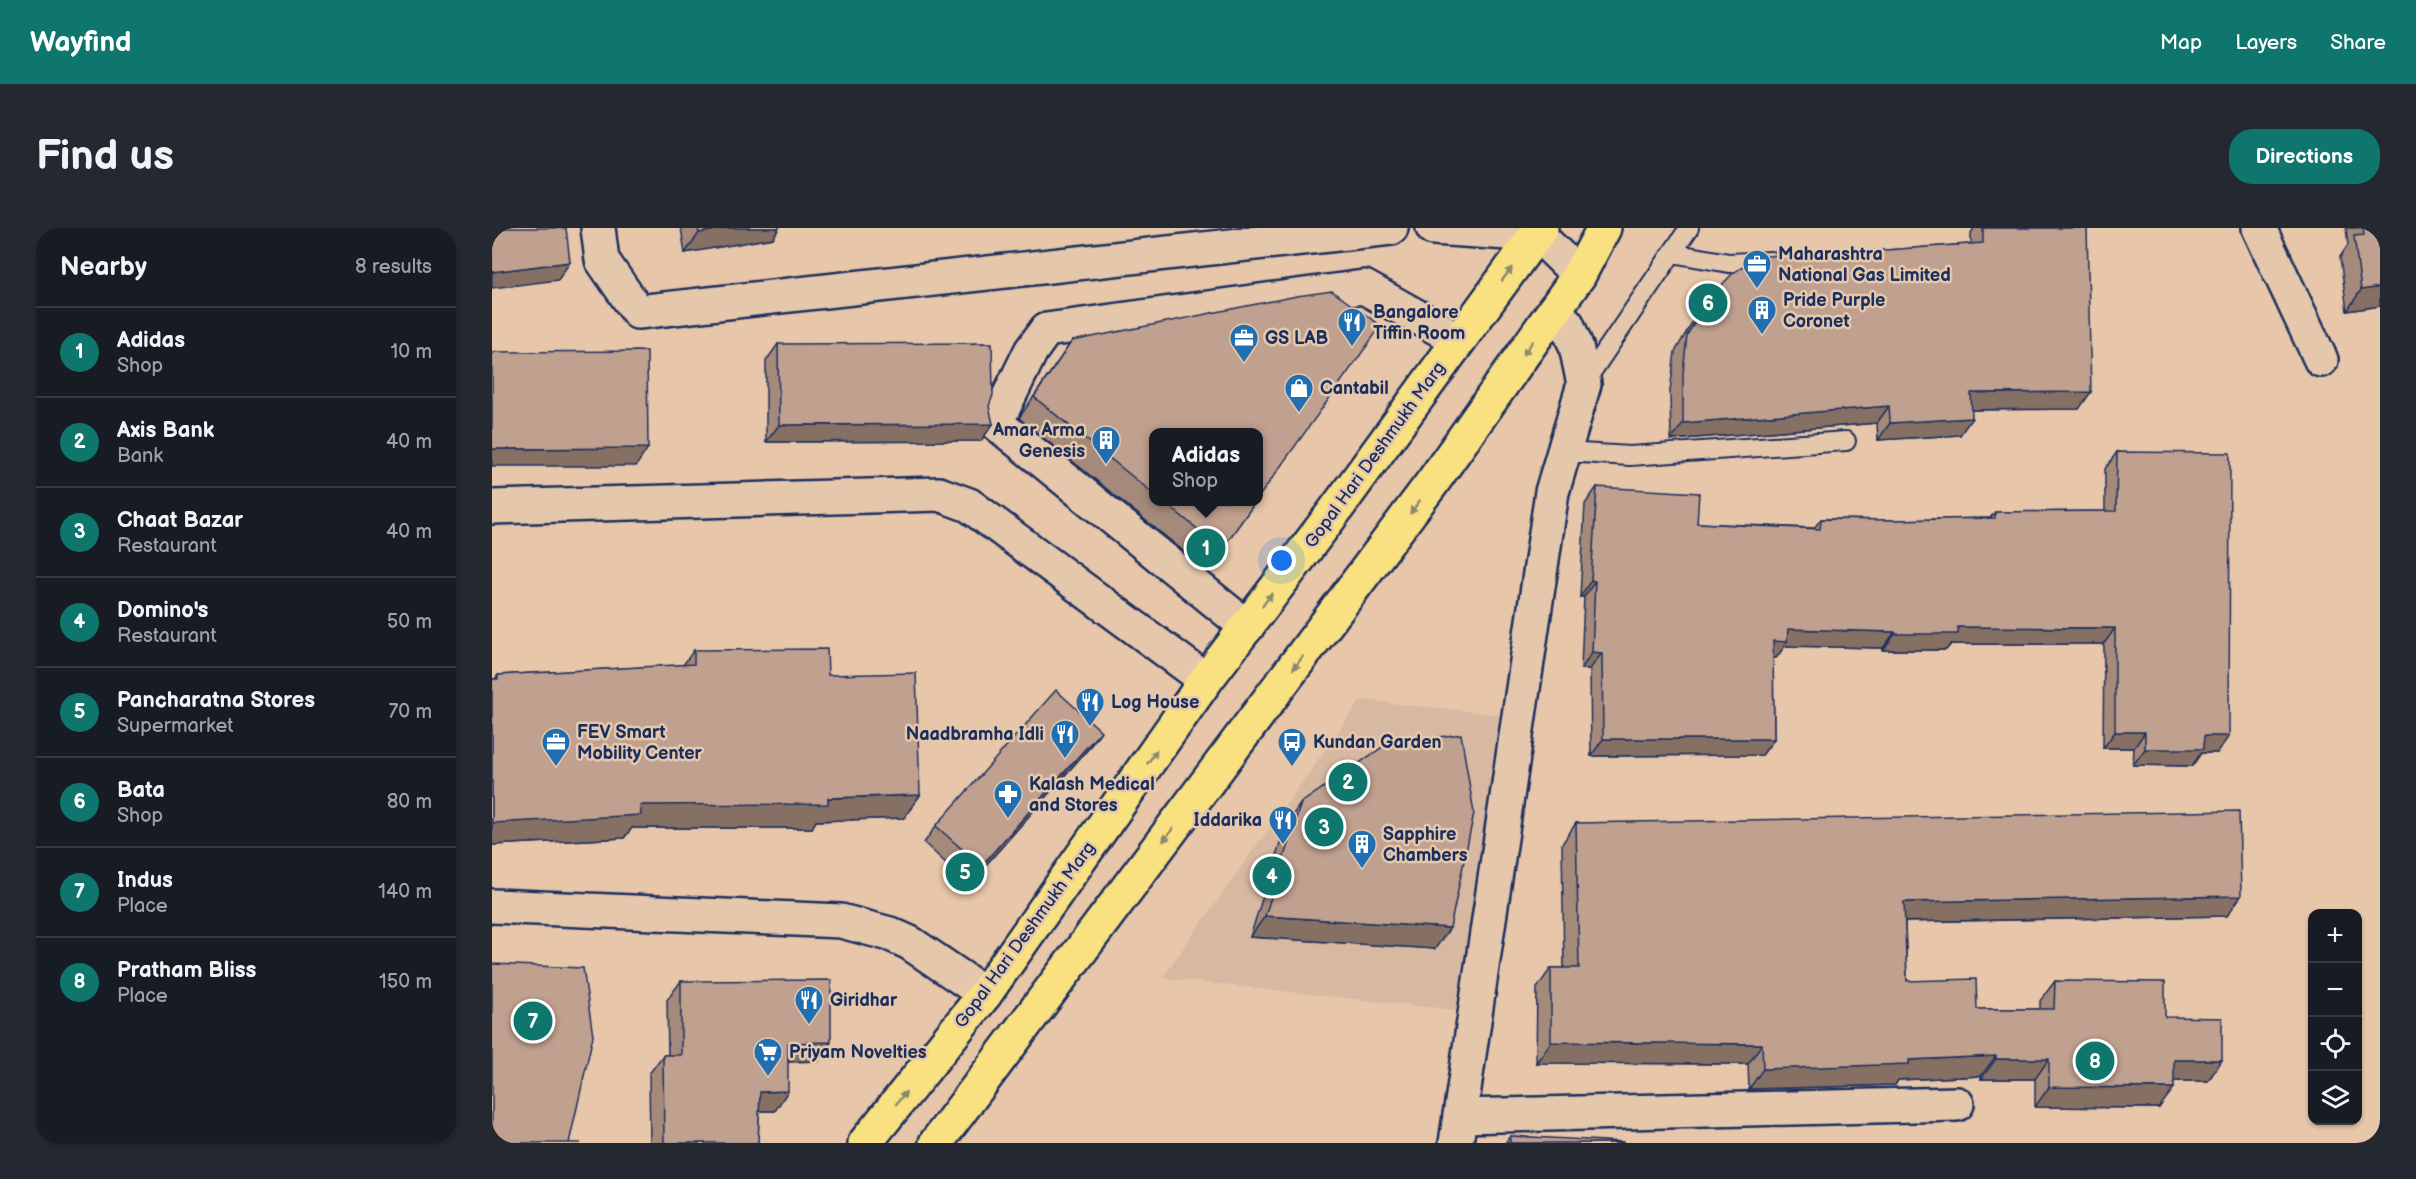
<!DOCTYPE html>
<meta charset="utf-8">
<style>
:root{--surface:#171b24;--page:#242831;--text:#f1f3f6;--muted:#9ea1a6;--line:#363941;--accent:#0f766e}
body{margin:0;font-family:"Balsamiq Sans",sans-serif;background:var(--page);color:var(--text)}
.controls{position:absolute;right:18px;bottom:18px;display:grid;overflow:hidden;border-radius:12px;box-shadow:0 2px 4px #0004}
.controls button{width:54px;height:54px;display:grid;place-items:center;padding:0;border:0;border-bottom:2px solid var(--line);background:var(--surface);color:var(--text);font:30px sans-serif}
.you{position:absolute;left:790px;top:333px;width:21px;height:21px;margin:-15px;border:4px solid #fff;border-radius:50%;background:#1a73e8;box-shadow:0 0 0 9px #1a73e833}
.badge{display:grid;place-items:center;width:39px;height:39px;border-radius:50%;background:var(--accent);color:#fff;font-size:20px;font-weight:700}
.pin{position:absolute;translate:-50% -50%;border:3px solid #fff;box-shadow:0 2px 6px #0006}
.popup{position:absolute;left:657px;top:200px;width:114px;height:78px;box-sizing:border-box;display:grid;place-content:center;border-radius:12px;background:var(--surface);filter:drop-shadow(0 2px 4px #0005);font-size:20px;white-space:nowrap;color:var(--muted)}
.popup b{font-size:22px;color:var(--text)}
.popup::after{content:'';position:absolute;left:50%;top:100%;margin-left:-12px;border:12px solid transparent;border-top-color:var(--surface)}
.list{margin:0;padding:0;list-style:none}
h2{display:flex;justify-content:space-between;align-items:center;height:78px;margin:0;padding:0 24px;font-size:26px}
h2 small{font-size:20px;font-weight:400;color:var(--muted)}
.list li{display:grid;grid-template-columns:39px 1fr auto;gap:18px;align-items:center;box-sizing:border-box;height:90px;padding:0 24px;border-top:2px solid var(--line)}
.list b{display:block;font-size:22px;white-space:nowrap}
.list p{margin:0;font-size:20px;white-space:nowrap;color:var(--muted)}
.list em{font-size:20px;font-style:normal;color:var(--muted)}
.icon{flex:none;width:33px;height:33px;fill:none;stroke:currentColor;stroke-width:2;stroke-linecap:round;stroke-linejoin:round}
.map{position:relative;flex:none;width:1888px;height:915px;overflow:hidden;border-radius:24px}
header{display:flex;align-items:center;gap:36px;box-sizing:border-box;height:84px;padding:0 30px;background:var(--accent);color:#fff}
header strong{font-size:28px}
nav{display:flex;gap:33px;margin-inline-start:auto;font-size:21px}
.intro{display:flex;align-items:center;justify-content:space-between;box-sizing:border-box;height:144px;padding:0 36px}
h1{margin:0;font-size:42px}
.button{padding:15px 27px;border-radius:24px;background:var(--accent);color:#fff;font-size:21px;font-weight:700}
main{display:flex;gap:36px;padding:0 36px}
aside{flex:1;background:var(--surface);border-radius:24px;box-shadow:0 2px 4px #0004}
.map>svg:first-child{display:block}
</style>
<header>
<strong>Wayfind</strong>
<nav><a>Map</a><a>Layers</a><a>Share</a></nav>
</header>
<div class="intro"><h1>Find us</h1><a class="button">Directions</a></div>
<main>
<aside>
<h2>Nearby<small>8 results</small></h2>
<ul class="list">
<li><span class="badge">1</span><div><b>Adidas</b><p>Shop</p></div><em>10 m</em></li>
<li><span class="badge">2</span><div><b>Axis Bank</b><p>Bank</p></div><em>40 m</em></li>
<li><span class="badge">3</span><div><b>Chaat Bazar</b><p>Restaurant</p></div><em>40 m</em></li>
<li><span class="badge">4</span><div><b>Domino's</b><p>Restaurant</p></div><em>50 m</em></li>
<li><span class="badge">5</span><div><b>Pancharatna Stores</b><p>Supermarket</p></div><em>70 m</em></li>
<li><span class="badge">6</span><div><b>Bata</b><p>Shop</p></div><em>80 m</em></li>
<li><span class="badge">7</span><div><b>Indus</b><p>Place</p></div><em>140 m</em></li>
<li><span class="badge">8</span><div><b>Pratham Bliss</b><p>Place</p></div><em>150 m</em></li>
</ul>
</aside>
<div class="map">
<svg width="1888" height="915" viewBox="0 0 1888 915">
<rect width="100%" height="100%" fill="#e7c6a9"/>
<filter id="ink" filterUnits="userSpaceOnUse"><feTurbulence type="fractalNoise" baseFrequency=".0167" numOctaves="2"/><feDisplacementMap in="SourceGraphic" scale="12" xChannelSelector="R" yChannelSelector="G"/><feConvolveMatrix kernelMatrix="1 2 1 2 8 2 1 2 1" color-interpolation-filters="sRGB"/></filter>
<g filter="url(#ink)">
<!-- built -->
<path fill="#d7b8a0" d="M869,472L1010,487L964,782L670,750Z"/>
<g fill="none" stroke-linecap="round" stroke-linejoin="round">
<!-- lane casing -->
<g stroke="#1b2f5e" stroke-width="22">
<g id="lane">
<path d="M1180,25L1237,35L1279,33"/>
<path d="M1092,155L1197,0"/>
<path d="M1072,224L1138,228L1354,213"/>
</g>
</g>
<!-- street casing -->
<g stroke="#1b2f5e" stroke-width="38">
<g id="street">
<path d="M106,0L110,32L146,84L899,0"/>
<path d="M941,0L1046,7L1087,47"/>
<path d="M1767,0L1829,132"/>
<path d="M0,279L447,266L477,277L714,452"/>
<path d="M755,399L504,195L539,123L554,102L872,59L967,112"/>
<path d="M0,678L349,693L398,706L418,715L493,766"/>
<path d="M968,888L1465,876"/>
<path d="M964,915L1060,264L1092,156L1084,118L1075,96L1062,82"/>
</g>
</g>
<!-- primary casing -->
<g stroke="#1b2f5e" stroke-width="38">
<g id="primary">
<path d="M373,915L493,766L714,452L842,284L1049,0"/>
<path d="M444,915L940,255L1087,47L1112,0"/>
</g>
</g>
<!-- lane -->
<use href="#lane" stroke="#e5c8ac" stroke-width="18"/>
<!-- street -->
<use href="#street" stroke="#e5c8ac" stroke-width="33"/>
<!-- primary -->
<use href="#primary" stroke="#f9e181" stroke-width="33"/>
</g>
<!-- wall -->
<g fill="#a58a7b" stroke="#1b2f5e" stroke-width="1.5">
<path d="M189,0H287L281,10L193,25Z"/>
<path d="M1482,0H1595L1587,181L1480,182L1468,207L1386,212L1385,195L1179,212L1178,163L1183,124L1203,89L1216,72L1352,25L1479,16V5Z"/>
<path d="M1854,0H1888V78L1855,83L1848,29L1856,17Z"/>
<path d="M580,113L662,204V273H764L715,342L527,190Z"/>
<path d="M286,116L489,213L274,214V133Z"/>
<path d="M1625,224L1725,525H1709L1700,538L1641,537L1642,520H1611L1612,416H1459L1454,422H1391V420L1293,418L1284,430H1281L1282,511L1270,527L1099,528L1098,441H1089L1092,369H1088L1093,276L1105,259L1205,295L1322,300L1329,291L1402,292L1498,290L1503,284L1613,283V241Z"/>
<path d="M202,422L336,447L428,567L412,590L324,593L320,600H140L132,610L0,617V451H3L6,447L191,437Z"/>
<path d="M597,520L477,656L432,615L444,598Z"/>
<path d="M809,575L943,721L758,709L794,596Z"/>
<path d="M1084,595L1735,688L1413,694L1415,753L1485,781H1548V773L1563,753L1673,789L1730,832L1716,853H1682L1667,880L1543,879V851H1489V848L1406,852L1403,857L1257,861L1256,836L1044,835L1045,760L1059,740H1072L1070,616Z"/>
<path d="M189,753L326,833L296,834L283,883H267L266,915H158L157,846L171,827H176L175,772Z"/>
<path d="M1018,908L1131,915H1013Z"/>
</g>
<!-- shaded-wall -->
<g fill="#867064" stroke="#1b2f5e" stroke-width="1.5">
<path d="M234,0H287L281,10L193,25L207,5Z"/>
<path d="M78,34L66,52L0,60V44Z"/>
<path d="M1888,59V78L1855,83L1869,62Z"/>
<path d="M1599,164L1587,181L1467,182L1479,165Z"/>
<path d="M1397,178L1385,195L1179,212L1191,195Z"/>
<path d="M1480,190L1468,207L1386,212L1398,195Z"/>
<path d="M501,196L489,213L274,214L287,197Z"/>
<path d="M156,220L144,238H0V221Z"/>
<path d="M1099,352L1103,353L1092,369H1088Z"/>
<path d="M1466,399L1623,400L1612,416H1459L1454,422H1391L1403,406Z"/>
<path d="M1296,401L1403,404L1391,420L1293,418L1284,430H1269L1281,413Z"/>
<path d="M1100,424L1110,425L1098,441H1089Z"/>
<path d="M609,503L597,520L477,656L489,638Z"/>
<path d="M1623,504H1653L1642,520H1611Z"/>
<path d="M1712,508H1737L1725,525H1709L1700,538L1641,537L1653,521Z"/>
<path d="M1111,511H1282L1270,527L1099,528Z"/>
<path d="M428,567L412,590L324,593L320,600H140L132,610L0,617V595L148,577Z"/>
<path d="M1749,668L1735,688L1398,694L1412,674Z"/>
<path d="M773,688L958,700L943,721L758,709Z"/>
<path d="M339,814L326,833L283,834L296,815Z"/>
<path d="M1059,814L1270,816L1256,836L1044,835Z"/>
<path d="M1504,828L1489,848L1406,852L1403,857L1257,861L1271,841L1417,832Z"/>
<path d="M1504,831H1557L1543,851H1489Z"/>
<path d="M1682,832H1730L1716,853H1667Z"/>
<path d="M1557,859L1682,860L1667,880L1543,879Z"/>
<path d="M296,863L283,883H255L268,864Z"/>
</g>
<!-- building -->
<g fill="#c0a08f" stroke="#1b2f5e" stroke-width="1.5">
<path d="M0,0H74L78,34L0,44Z"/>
<path d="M206,0H234L207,5Z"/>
<path d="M1491,0H1595L1599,164L1479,165L1480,190L1398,195L1397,178L1191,195V145L1195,107L1216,72L1240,46L1265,29L1352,21V25L1491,15Z"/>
<path d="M1871,0H1888V59L1869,62L1862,8L1872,7Z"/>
<path d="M840,63L889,98L766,270V204H662V266L542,169L580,113L805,68Z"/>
<path d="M500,115L501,167L497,178L501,196L287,197L286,116Z"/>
<path d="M155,123L156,220L0,221V124Z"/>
<path d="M1625,224L1738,225L1737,508H1712L1711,521H1653V504H1623V400L1466,399V406H1403V404L1296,401L1295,414L1281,413L1282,511H1111L1110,425L1100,424L1103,353L1099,352L1105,259L1207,265L1205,295L1328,301L1329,291L1402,292L1503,290V284L1624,283Z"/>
<path d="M671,273H764L730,321Z"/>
<path d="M335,421L336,447L424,445L428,567L336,570V576L148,577L149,587L0,595V451H6V447L202,436V422Z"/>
<path d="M564,462L609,503L489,638L444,598Z"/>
<path d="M969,506L982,585L958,700L773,688L809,575L895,516Z"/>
<path d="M1747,583L1749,668L1412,674L1415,753L1484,751L1485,781H1562L1563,753L1673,754V789L1730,790V832H1682V860L1557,859V831H1504V828L1417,832V836L1271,841L1270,816L1059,814V740H1087L1084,595Z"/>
<path d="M0,736L91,740L101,808L77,915H89H0Z"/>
<path d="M339,752V814L296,815V863L268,864L266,915H172L171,827H189V753Z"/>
<path d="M1018,908L1131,914V915H1018Z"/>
</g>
<!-- one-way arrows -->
<defs><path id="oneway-solid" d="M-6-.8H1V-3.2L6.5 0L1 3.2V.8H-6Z" transform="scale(1.5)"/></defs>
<g fill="#8a8870">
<use href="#oneway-solid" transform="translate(1015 46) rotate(-53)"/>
<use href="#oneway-solid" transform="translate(1036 120) rotate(125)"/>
<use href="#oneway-solid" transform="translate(923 279) rotate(126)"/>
<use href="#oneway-solid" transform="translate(775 372) rotate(-53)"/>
<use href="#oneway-solid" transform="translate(806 435) rotate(127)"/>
<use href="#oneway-solid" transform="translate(660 529) rotate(-55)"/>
<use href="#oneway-solid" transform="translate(676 607) rotate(127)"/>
<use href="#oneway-solid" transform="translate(409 870) rotate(-51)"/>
</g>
</g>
<!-- icons -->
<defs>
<g id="office-pin" transform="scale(1.5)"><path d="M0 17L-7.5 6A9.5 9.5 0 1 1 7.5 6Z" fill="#1f6fb2" stroke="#e5c8ac"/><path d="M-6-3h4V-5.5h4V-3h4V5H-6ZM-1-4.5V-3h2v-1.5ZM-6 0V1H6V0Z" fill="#fff"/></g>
<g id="building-pin" transform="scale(1.5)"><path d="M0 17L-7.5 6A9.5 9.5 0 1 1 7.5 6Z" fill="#1f6fb2" stroke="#e5c8ac"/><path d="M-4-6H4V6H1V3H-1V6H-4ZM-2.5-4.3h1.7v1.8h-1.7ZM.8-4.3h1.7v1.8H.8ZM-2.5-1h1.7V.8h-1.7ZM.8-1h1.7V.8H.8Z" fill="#fff"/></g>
<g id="restaurant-pin" transform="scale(1.5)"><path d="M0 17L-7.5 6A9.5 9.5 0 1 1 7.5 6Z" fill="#1f6fb2" stroke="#e5c8ac"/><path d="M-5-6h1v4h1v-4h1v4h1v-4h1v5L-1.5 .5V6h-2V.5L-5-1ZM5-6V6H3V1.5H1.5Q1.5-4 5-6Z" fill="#fff"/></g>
<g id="shop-pin" transform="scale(1.5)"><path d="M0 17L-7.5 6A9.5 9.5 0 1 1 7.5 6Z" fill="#1f6fb2" stroke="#e5c8ac"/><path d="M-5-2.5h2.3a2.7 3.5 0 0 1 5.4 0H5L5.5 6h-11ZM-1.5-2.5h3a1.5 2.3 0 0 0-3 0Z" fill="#fff"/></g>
<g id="bus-pin" transform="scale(1.5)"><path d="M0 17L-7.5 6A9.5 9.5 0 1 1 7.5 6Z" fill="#1f6fb2" stroke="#e5c8ac"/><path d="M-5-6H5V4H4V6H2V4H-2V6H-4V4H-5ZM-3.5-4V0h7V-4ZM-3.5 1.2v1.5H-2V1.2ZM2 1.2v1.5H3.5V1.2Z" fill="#fff"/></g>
<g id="pharmacy-pin" transform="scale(1.5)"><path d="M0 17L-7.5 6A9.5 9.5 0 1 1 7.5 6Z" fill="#1f6fb2" stroke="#e5c8ac"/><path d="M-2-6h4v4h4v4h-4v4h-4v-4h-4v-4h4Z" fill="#fff"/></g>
<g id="supermarket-pin" transform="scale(1.5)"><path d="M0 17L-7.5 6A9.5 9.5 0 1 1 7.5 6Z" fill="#1f6fb2" stroke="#e5c8ac"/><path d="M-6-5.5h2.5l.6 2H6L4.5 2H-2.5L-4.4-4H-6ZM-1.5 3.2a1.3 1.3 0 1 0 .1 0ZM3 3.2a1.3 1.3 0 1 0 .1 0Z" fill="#fff"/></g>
</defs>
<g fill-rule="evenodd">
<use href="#office-pin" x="1265" y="36"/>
<use href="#building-pin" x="1270" y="82"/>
<use href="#restaurant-pin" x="860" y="94"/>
<use href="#office-pin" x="752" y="110"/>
<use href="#shop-pin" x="807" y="160"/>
<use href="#building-pin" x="614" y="212"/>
<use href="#restaurant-pin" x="598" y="474"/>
<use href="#restaurant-pin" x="573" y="506"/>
<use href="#office-pin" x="64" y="514"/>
<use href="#bus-pin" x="800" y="514"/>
<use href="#pharmacy-pin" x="516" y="566"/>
<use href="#restaurant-pin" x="791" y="592"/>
<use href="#building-pin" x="870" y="616"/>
<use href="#restaurant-pin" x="317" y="772"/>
<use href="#supermarket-pin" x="276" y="824"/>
</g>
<g text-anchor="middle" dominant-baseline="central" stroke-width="5" stroke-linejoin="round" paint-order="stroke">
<!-- poi labels -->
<g font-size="18" font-weight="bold" fill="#1b2f5e" stroke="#e5c8ac" text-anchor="start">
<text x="1286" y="26">Maharashtra<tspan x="1286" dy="21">National Gas Limited</tspan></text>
<text x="1291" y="72">Pride Purple<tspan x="1291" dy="21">Coronet</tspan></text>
<text x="881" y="84">Bangalore<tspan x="881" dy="21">Tiffin Room</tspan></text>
<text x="773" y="110">GS LAB</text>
<text x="828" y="160">Cantabil</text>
<text x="593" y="202" text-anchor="end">Amar Arma<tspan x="593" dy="21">Genesis</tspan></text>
<text x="619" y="474">Log House</text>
<text x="85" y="504">FEV Smart<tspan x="85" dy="21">Mobility Center</tspan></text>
<text x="552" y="506" text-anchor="end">Naadbramha Idli</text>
<text x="821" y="514">Kundan Garden</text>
<text x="537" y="556">Kalash Medical<tspan x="537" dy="21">and Stores</tspan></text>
<text x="770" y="592" text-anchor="end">Iddarika</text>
<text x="891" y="606">Sapphire<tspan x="891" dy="21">Chambers</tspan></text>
<text x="338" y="772">Giridhar</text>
<text x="297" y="824">Priyam Novelties</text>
</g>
<!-- street labels -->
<g font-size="18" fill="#1b2f5e" stroke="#e5c8ac">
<text transform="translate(883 227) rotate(-54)">Gopal Hari Deshmukh Marg</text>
<text transform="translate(533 707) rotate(-54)">Gopal Hari Deshmukh Marg</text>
</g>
</g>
</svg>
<div class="controls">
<button>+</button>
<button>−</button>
<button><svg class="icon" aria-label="locate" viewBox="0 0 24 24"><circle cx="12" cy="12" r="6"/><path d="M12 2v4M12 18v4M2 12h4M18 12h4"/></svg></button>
<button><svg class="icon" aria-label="layers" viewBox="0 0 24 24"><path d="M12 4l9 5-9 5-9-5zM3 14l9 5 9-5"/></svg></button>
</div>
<div class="you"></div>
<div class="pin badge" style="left:714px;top:320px">1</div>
<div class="popup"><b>Adidas</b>Shop</div>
<div class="pin badge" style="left:856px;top:554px">2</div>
<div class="pin badge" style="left:832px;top:599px">3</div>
<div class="pin badge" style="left:780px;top:648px">4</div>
<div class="pin badge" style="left:473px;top:644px">5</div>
<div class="pin badge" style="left:1216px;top:75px">6</div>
<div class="pin badge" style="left:41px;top:793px">7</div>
<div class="pin badge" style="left:1603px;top:833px">8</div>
</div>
</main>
